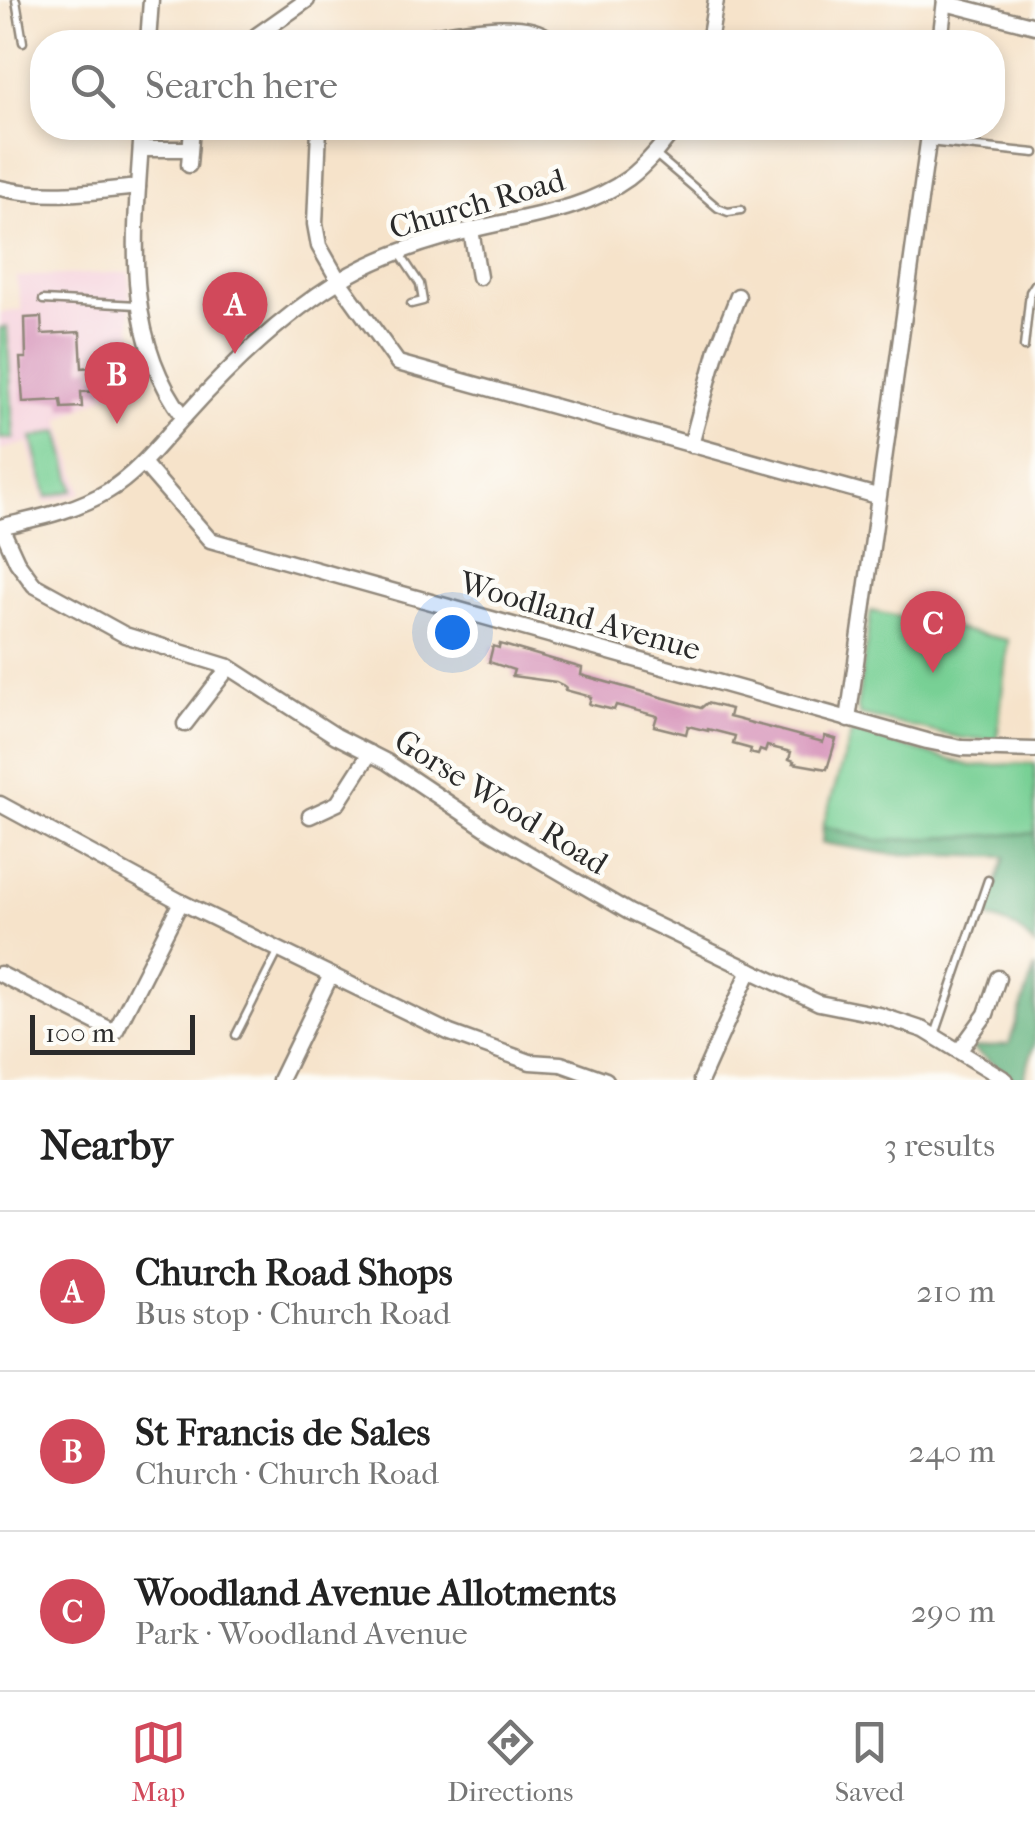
<!DOCTYPE html>
<meta charset="utf-8">
<style>
:root{--surface:#fff;--page:#f2f2f2;--text:#222;--muted:#767676;--line:#e0e0e0;--accent:#d1495b}
body{margin:0;font-family:"IM FELL French Canon",serif;background:var(--page);color:var(--text)}
.scale{position:absolute;left:30px;bottom:25px;width:165px;box-sizing:border-box;padding-left:10px;border:5px solid #2b2b2b;border-top:0;font-size:28px;line-height:35px;white-space:nowrap;color:#2b2b2b;-webkit-text-stroke:8px #fdfcf7;paint-order:stroke}
.you{position:absolute;left:452px;top:632px;width:35px;height:35px;margin:-25px;border:8px solid #fff;border-radius:50%;background:#1a73e8;box-shadow:0 0 0 15px #1a73e833}
.badge{display:grid;place-items:center;width:65px;height:65px;border-radius:50%;background:var(--accent);color:#fff;font-size:32px;font-weight:700}
.pin{position:absolute;translate:-50% -82px;filter:drop-shadow(0 2px 5px #0008)}
.pin::after{content:'';position:absolute;top:52px;width:35px;height:30px;background:inherit;clip-path:polygon(0 0,100% 0,50% 100%)}
.list{margin:0;padding:0;list-style:none}
h2{display:flex;justify-content:space-between;align-items:center;height:130px;margin:0;padding:0 40px;font-size:42px}
h2 small{font-size:32px;font-weight:400;color:var(--muted)}
.list li{display:grid;grid-template-columns:65px 1fr auto;gap:30px;align-items:center;box-sizing:border-box;height:160px;padding:0 40px;border-top:2px solid var(--line)}
.list b{display:block;font-size:38px;white-space:nowrap}
.list p{margin:0;font-size:32px;white-space:nowrap;color:var(--muted)}
.list em{font-size:32px;font-style:normal;color:var(--muted)}
.icon{flex:none;width:55px;height:55px;fill:none;stroke:currentColor;stroke-width:2;stroke-linecap:round;stroke-linejoin:round}
.map{position:relative;flex:none;width:1035px;height:1080px;overflow:hidden}
.search{position:absolute;background:var(--surface);box-shadow:0 5px 15px #0003;left:30px;right:30px;top:30px;height:110px;display:flex;align-items:center;gap:25px;box-sizing:border-box;padding:0 35px;border-radius:40px;color:var(--muted);font-size:38px}
.sheet{height:610px;background:var(--surface)}
nav{display:flex;justify-content:space-around;align-items:center;box-sizing:border-box;height:140px;border-top:2px solid var(--line);background:var(--surface);font-size:28px;color:var(--muted)}
nav a{display:grid;justify-items:center;gap:5px}
nav .on{color:var(--accent)}
.map>svg:first-child{display:block}
</style>
<div class="map">
<svg width="1035" height="1080" viewBox="0 0 1035 1080">
<rect width="100%" height="100%" fill="#fdfcf7"/>
<filter id="ink" filterUnits="userSpaceOnUse"><feTurbulence type="fractalNoise" baseFrequency=".01" numOctaves="2"/><feDisplacementMap in="SourceGraphic" scale="20" xChannelSelector="R" yChannelSelector="G"/><feConvolveMatrix kernelMatrix="1 2 1 2 8 2 1 2 1" color-interpolation-filters="sRGB"/></filter>
<filter id="wash" filterUnits="userSpaceOnUse"><feTurbulence type="fractalNoise" baseFrequency=".0048" numOctaves="4" result="noise"/><feDisplacementMap in="SourceGraphic" scale="40" xChannelSelector="R" yChannelSelector="G"/><feGaussianBlur stdDeviation="2.25" result="paint"/><feColorMatrix in="noise" values="0 0 0 0 0 0 0 0 0 0 0 0 0 0 0 0 0 1.4 0 .05"/><feComposite in="paint" operator="in"/></filter>
<g filter="url(#wash)">
<rect width="100%" height="100%" fill="#f6e3ca"/>
<!-- built -->
<path fill="#f5cfdb" d="M129,272L131,328L147,374L60,419L82,493L45,503L28,443L0,450V313L22,310L16,277Z"/>
<!-- green -->
<g fill="#78d095" stroke="#527e60" stroke-width="2.5">
<path d="M7,327L14,438L0,439V328Z"/>
<path d="M59,431L74,490L47,497L32,438Z"/>
<path d="M871,611L1008,640L997,740L961,738L860,715L857,706Z"/>
<path d="M852,731L971,766L1035,763V833L876,841L823,826Z"/>
</g>
<!-- forest -->
<g fill="#62b27e" stroke="#466e54" stroke-width="2.5">
<path d="M823,826L876,841L1035,833V946L1018,929L985,916L1005,857L889,854L822,843Z"/>
<path d="M1035,967V1043L1023,1080H1016L971,1048L1009,1044Z"/>
</g>
<g id="blocks">
<!-- building -->
<g fill="#d590b8">
<path d="M41,317L42,334L80,332L82,368L92,367V375L103,374L104,391L81,392L82,407L62,408L61,400L23,402L20,358H26L25,318Z"/>
<path d="M500,644L582,668L581,675L701,708L707,703L731,709L729,717L737,719L823,742L825,736L836,739L827,769L793,763L794,761L789,759L791,752L767,746L765,752L760,750L758,755L750,753L751,749L733,744L735,736L708,729V731L688,726L686,734L654,726L657,716L616,705L614,710L589,704L591,697L565,690L566,687L556,682L512,676L514,670L489,662L493,646L499,648Z"/>
</g>
</g>
</g>
<g filter="url(#ink)">
<use href="#blocks" fill-opacity="0" stroke="#90877a" stroke-width="2.5"/>
<g fill="none" stroke-linecap="round" stroke-linejoin="round">
<!-- lane casing -->
<g stroke="#90877a" stroke-width="11">
<g id="lane">
<path d="M16,0L23,42"/>
<path d="M928,142L1035,153"/>
<path d="M656,155L718,208L728,212L741,210"/>
<path d="M400,254L420,284L423,301L411,304"/>
<path d="M43,300L137,305"/>
<path d="M1024,347L1030,292L1035,284"/>
<path d="M236,1035L278,952"/>
<path d="M935,1035L988,880"/>
</g>
</g>
<!-- street casing -->
<g stroke="#90877a" stroke-width="19">
<g id="street">
<path d="M945,3L1035,26"/>
<path d="M256,36L307,0"/>
<path d="M148,42L151,0"/>
<path d="M406,42L417,38C450,34 524,16 549,39"/>
<path d="M709,42L716,0"/>
<path d="M940,42L945,0"/>
<path d="M142,128C136,227 120,333 184,417"/>
<path d="M319,128L315,224L319,246L339,281L398,363L877,496"/>
<path d="M141,149H190"/>
<path d="M189,165L192,128"/>
<path d="M0,188C46,199 92,192 138,187"/>
<path d="M471,230L479,277"/>
<path d="M691,445L717,349L738,296"/>
<path d="M144,464L210,540L927,741L962,748L1035,750"/>
<path d="M0,527C37,518 75,511 108,491C139,472 159,444 184,417C229,367 279,318 337,282C377,257 426,241 471,230C526,216 582,212 629,178C647,164 661,146 675,128"/>
<path d="M1,527L17,562L34,585L125,635L229,667L336,736L387,762L493,833L629,912L819,1003L879,1015L924,1030L1006,1080"/>
<path d="M848,720L930,128"/>
<path d="M185,724L229,667"/>
<path d="M0,804L181,902L450,1033L530,1062L561,1064L606,1080"/>
<path d="M310,816L338,803L370,753"/>
<path d="M0,974L115,1032L181,902"/>
<path d="M960,1050L986,1014L998,978"/>
<path d="M280,1080L330,977"/>
<path d="M701,1080L750,970"/>
</g>
</g>
<!-- lane -->
<use href="#lane" stroke="#fff" stroke-width="6"/>
<!-- street -->
<use href="#street" stroke="#fff" stroke-width="14"/>
</g>
</g>
<g text-anchor="middle" dominant-baseline="central" stroke-width="9" stroke-linejoin="round" paint-order="stroke">
<!-- street labels -->
<g font-size="32" fill="#2b2b2b" stroke="#fdfcf7">
<text transform="translate(477 204) rotate(-16)">Church Road</text>
<text transform="translate(580 616) rotate(16)">Woodland Avenue</text>
<text transform="translate(501 802) rotate(32)">Gorse Wood Road</text>
</g>
</g>
</svg>
<div class="scale">100 m</div>
<div class="you"></div>
<div class="pin badge" style="left:235px;top:354px">A</div>
<div class="pin badge" style="left:117px;top:424px">B</div>
<div class="pin badge" style="left:933px;top:673px">C</div>
<div class="search"><svg class="icon" aria-label="search" viewBox="0 0 24 24"><circle cx="10" cy="10" r="6"/><path d="M15 15l6 6"/></svg>Search here</div>
</div>
<section class="sheet">
<h2>Nearby<small>3 results</small></h2>
<ul class="list">
<li><span class="badge">A</span><div><b>Church Road Shops</b><p>Bus stop · Church Road</p></div><em>210 m</em></li>
<li><span class="badge">B</span><div><b>St Francis de Sales</b><p>Church · Church Road</p></div><em>240 m</em></li>
<li><span class="badge">C</span><div><b>Woodland Avenue Allotments</b><p>Park · Woodland Avenue</p></div><em>290 m</em></li>
</ul>
</section>
<nav>
<a class="on"><svg class="icon" aria-label="map" viewBox="0 0 24 24"><path d="M3 6l6-2 6 2 6-2v14l-6 2-6-2-6 2zM9 4v14M15 6v14"/></svg>Map</a>
<a><svg class="icon" aria-label="directions" viewBox="0 0 24 24"><path d="M12 3l9 9-9 9-9-9zM9 14v-3h6M13 9l2 2-2 2"/></svg>Directions</a>
<a><svg class="icon" aria-label="saved" viewBox="0 0 24 24"><path d="M7 4h10v16l-5-4-5 4z"/></svg>Saved</a>
</nav>
